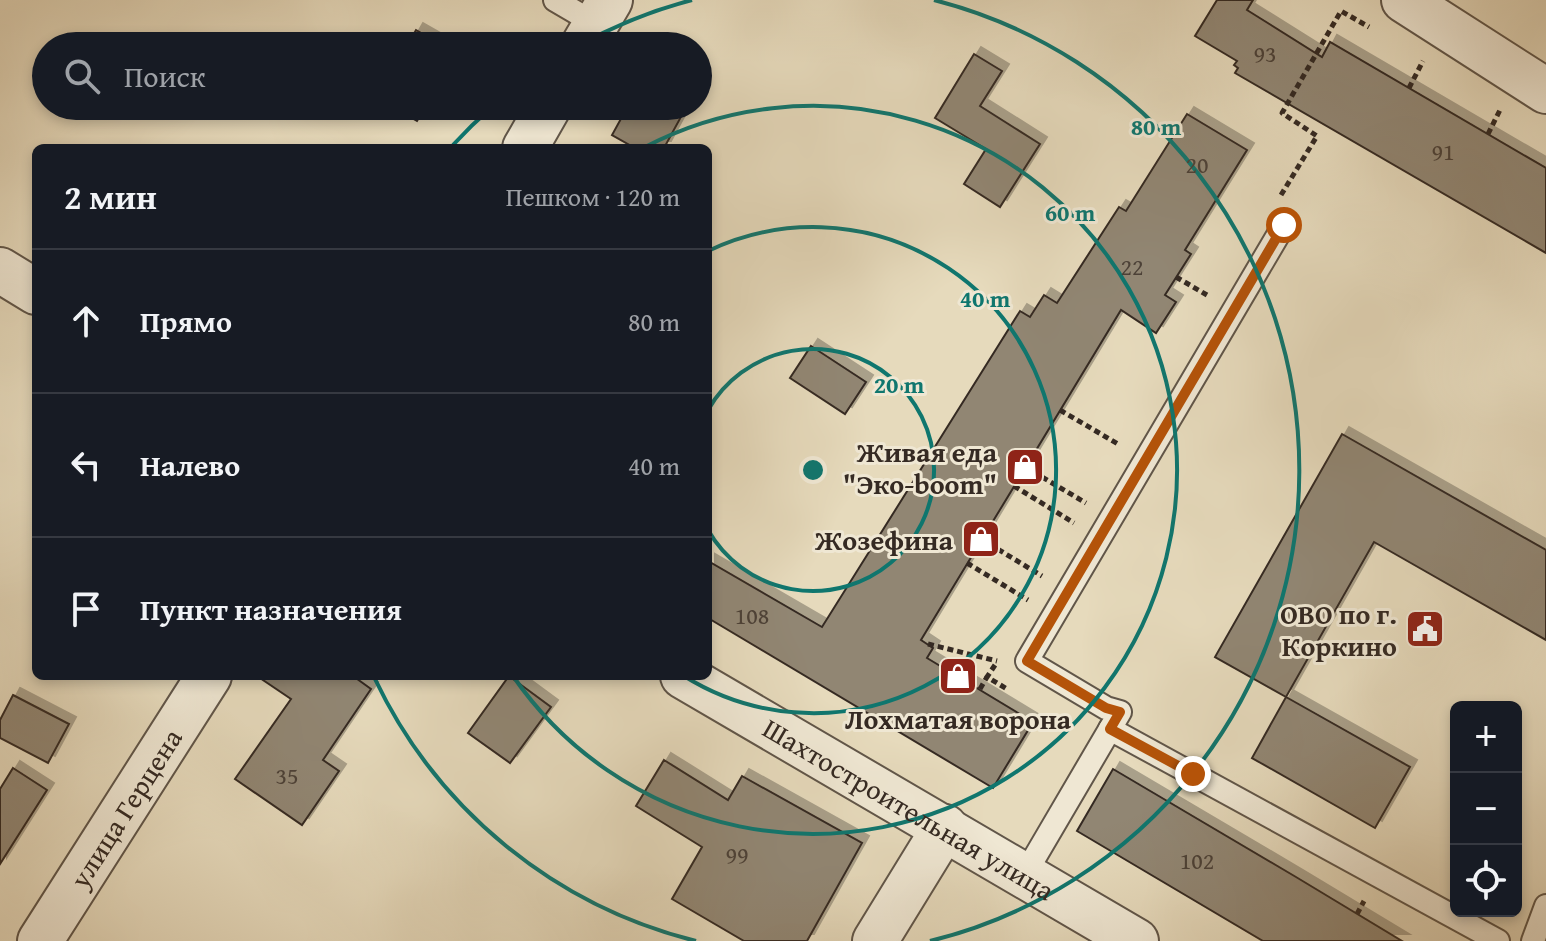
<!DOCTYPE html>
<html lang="ru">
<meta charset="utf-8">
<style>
:root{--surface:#171b24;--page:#242831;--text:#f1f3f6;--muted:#9ea1a6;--line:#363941}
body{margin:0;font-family:"Gentium Book Plus",serif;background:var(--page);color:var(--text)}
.controls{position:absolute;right:24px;bottom:24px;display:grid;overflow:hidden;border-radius:12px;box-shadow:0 4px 12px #0003}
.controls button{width:72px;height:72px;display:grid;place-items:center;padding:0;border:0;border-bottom:2px solid var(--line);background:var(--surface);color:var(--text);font:40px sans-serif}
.stop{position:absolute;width:24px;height:24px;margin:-18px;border:6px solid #b45309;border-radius:50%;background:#fff}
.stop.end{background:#b45309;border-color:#fff;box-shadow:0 2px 8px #0008}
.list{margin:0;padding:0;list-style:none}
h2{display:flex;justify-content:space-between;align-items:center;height:104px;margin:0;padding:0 32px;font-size:34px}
h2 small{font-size:26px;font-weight:400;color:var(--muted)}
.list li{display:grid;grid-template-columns:52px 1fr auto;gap:24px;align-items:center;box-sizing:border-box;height:144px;padding:0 32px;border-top:2px solid var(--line)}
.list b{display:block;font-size:30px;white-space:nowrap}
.list em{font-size:26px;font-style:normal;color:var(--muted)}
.icon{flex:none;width:44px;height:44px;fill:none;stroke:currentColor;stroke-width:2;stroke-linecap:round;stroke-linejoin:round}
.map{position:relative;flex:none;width:1546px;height:941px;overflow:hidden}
.search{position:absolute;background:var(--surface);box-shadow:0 4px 12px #0003;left:32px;top:32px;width:680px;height:88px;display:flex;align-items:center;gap:20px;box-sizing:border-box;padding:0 28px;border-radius:44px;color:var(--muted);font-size:30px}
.panel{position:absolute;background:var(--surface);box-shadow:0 4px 12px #0003;left:32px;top:144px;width:680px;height:536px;border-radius:12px}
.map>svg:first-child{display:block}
</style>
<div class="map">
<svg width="1546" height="941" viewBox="0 0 1546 941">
<defs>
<filter id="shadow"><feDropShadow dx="7" dy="-7" stdDeviation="0" flood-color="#0004"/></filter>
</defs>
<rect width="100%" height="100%" fill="#e6dabc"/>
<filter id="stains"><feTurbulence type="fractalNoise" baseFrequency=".0025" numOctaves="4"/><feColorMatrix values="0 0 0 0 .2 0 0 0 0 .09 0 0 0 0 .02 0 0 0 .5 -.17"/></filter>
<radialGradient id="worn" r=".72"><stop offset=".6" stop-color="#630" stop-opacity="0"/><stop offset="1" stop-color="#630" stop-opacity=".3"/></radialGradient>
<!-- building -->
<g fill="#918673" stroke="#352a23" stroke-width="2" filter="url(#shadow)">
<path d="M1217,0H1253L1247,10L1322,57L1330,42L1546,168V253L1235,73L1238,68L1234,65L1237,61L1195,36Z"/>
<path d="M416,30L444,46H407Z"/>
<path d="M974,54L1002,71L980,106L1040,144L1000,207L964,184L986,149L935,118Z"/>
<path d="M391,106H426L417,121Z"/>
<path d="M628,106H665L682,115L664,148H635L612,135Z"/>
<path d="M1187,114L1247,150L1185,250L1191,254L1165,295L1176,302L1156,333L1121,310L921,640L933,648L927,658L1033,722L993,788L708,618V561L822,627L1020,311L1030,317L1044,295L1057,303L1119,207L1126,211Z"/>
<path d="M811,346L866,382L845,414L790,378Z"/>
<path d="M1342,434L1546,550V640L1374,542L1286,697L1215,657Z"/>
<path d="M257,676H353L371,689L323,760L339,771L302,825L235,779L291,699Z"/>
<path d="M509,676L551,707L510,763L468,733Z"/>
<path d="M13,695L69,724L48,763L0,738V720Z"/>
<path d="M1286,697L1410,767L1375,828L1252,758Z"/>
<path d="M664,760L728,800L742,776L862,843L807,941H744L672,899L702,847L636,806Z"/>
<path d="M13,768L47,790L0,864V789Z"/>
<path d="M1113,769L1296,877L1402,941H1263L1077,831Z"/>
</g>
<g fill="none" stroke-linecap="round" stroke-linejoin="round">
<!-- lane casing -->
<g stroke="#615649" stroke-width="26">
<g id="lane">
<path d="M555,0L596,24"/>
<path d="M1110,729L1498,941"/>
<path d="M1025,874L1120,712L1106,708L1027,661L1284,225"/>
<path d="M1533,941L1546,906"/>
</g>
</g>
<!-- street casing -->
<g stroke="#615649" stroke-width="48">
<g id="street">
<path d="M1404,0L1546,91"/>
<path d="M583,46L610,0"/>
<path d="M525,148L549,106"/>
<path d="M0,270L36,292"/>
<path id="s1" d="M683,676L1136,941"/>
<path id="s2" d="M40,941L209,676"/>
<path d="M875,941L945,827"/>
</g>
</g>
<!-- path -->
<g stroke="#352a23" stroke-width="5" stroke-dasharray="6 4" stroke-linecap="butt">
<path d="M1409,88L1423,61"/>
<path d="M1488,134L1500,110"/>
<path d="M1281,195L1317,136L1282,113L1341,11L1369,27"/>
<path d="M1176,277L1207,295"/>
<path d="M1060,410L1118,444"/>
<path d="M1025,467L1086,503"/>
<path d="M1014,486L1074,523"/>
<path d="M981,539L1042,576"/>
<path d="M967,563L1028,600"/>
<path d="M928,644L997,661"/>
<path d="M995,665L987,677L1007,689"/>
<path d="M980,689L987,677"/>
<path d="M1357,914L1364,901"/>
</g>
<!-- lane -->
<use href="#lane" stroke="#efe7d3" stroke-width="22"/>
<!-- street -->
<use href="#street" stroke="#efe7d3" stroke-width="44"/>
</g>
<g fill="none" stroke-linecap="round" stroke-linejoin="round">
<!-- route -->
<path stroke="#b45309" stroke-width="10" d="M1193,774L1110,729L1120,712L1106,708L1027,661L1284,225"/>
</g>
<!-- distance rings -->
<g fill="none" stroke="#0f766e" stroke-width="4">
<path d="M708 410A121 121 0 1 1 708 530"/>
<path d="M708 251A243 243 0 1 1 684 676"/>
<path d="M645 147A364 364 0 1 1 513 676"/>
<path d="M696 941A485 485 0 0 1 375 679M453 145A485 485 0 0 1 492 107M578 46A485 485 0 0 1 692 0M934 0A485 485 0 0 1 930 941"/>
</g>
<!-- icons -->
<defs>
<g id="shop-square" transform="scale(2)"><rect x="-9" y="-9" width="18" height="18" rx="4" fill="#8f2418" stroke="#efe7d3"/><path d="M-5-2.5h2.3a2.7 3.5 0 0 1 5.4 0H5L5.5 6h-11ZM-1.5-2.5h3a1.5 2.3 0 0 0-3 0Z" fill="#fff"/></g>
<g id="civic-square" transform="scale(2)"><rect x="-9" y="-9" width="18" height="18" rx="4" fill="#8f2418" stroke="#efe7d3"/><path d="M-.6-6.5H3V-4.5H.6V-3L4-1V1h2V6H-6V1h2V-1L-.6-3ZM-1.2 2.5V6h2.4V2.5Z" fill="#fff"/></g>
</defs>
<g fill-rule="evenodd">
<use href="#shop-square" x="1025" y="467"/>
<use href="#shop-square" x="981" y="539"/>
<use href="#civic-square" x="1425" y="629"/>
<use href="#shop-square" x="958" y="676"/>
</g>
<g text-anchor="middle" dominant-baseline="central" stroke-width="6" stroke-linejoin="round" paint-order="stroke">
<!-- number labels -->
<g font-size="24" fill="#4c4137">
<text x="1265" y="53">93</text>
<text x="1443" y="151">91</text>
<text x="1197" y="164">20</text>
<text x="1132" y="266">22</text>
<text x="752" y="615">108</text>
<text x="287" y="775">35</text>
<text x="737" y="854">99</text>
<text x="1197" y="860">102</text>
</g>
<!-- poi labels -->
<g font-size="28" font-weight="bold" fill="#352a23" stroke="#efe7d3" text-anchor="end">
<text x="997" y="451">Живая еда<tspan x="997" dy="32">"Эко-boom"</tspan></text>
<text x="953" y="539">Жозефина</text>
<text x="1397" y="613">ОВО по г.<tspan x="1397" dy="32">Коркино</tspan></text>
<text x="958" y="718" text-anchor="middle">Лохматая ворона</text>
</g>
<!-- street labels -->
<g font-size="28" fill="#352a23" stroke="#efe7d3">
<text stroke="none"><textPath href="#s2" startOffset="158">улица Герцена</textPath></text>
<text stroke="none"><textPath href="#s1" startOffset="262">Шахтостроительная улица</textPath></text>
</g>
</g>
<circle cx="813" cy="470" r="12" fill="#0f766e" stroke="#efe7d3" stroke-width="4"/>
<g font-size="24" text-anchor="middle" font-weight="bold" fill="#0f766e" stroke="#efe7d3" stroke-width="6" stroke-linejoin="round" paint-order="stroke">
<text x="1156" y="135">80 m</text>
<text x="1070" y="221">60 m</text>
<text x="985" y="307">40 m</text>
<text x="899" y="393">20 m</text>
</g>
<rect width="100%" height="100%" filter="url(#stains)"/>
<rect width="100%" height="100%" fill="url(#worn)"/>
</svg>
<div class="controls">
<button>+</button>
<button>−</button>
<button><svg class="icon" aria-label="locate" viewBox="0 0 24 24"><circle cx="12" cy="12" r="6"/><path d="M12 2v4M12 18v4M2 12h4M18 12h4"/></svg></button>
</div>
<div class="stop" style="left:1284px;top:225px"></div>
<div class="stop end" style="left:1193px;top:774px"></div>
<div class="search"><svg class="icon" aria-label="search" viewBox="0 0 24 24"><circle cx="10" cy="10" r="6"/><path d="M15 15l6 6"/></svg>Поиск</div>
<section class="panel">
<h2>2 мин<small>Пешком · 120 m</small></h2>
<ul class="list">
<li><svg class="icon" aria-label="ahead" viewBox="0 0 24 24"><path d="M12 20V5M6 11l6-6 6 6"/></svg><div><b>Прямо</b></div><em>80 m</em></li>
<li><svg class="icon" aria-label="left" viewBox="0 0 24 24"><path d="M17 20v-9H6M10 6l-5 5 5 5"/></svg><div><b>Налево</b></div><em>40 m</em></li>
<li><svg class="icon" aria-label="arrive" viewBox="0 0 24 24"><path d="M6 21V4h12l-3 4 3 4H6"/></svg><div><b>Пункт назначения</b></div></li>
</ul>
</section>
</div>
